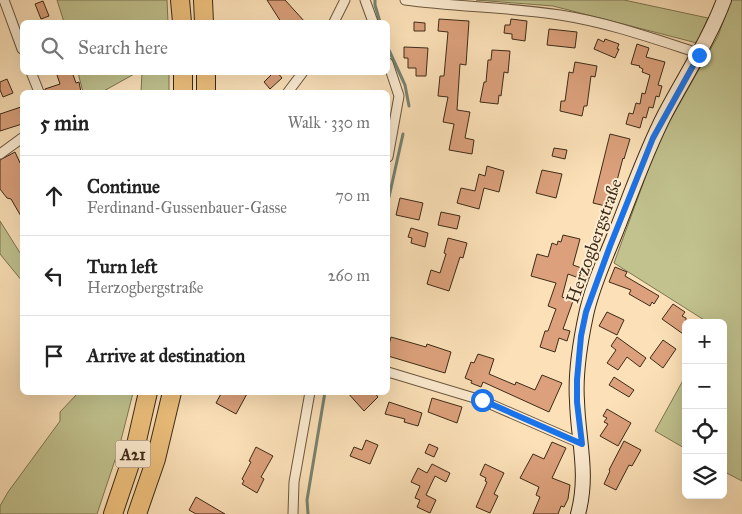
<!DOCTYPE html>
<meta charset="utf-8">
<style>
:root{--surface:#fff;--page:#f6f6f6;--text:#222;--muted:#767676;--line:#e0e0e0}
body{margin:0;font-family:"IM FELL Great Primer",serif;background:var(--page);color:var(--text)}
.controls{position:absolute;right:15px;bottom:15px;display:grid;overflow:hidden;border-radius:8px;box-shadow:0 5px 20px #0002}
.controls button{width:45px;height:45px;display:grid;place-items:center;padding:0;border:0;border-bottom:1px solid var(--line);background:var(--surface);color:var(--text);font:25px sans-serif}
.stop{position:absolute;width:15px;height:15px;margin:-11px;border:4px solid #1a73e8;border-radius:50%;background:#fff}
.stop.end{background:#1a73e8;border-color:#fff;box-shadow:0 1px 5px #0008}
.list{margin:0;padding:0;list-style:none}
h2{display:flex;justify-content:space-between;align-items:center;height:65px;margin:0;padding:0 20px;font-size:21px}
h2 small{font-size:16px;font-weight:400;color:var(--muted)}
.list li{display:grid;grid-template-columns:32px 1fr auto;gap:15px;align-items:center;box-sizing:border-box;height:80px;padding:0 20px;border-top:1px solid var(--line)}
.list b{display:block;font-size:19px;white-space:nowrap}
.list p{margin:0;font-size:16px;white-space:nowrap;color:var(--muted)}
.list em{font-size:16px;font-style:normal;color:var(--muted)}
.icon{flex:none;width:28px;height:28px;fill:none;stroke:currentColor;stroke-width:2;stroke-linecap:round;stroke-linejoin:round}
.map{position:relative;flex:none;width:742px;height:514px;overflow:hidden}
.search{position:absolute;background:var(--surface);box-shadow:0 5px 20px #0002;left:20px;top:20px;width:370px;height:55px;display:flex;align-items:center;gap:12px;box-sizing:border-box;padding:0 18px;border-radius:8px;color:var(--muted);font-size:19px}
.panel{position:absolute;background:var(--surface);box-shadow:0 5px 20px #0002;left:20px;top:90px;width:370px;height:305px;border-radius:8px}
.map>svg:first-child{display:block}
</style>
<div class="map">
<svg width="742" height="514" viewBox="0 0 742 514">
<rect width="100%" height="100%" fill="#fce1b8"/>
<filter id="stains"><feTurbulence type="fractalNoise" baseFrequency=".004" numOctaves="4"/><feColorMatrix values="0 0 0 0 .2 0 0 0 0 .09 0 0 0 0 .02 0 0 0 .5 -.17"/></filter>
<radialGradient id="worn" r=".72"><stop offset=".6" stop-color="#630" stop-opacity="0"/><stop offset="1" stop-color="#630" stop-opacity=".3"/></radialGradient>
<!-- green -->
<g fill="#c1c28e" stroke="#7e7652">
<path d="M57,0H167L168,22H64Z"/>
<path d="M476,0H624L708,18L697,43L553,6Z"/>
<path d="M731,0H742V481L723,471V323H709L614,263L659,140L718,36Z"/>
<path d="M78,73V72L136,73L102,92H83Z"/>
<path d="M142,73H169V92H141Z"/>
<path d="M0,221L22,256V281L0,254Z"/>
<path d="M686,375V449L655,431Z"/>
<path d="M78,393H133L119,448L97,514H0V506L8,492L60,421V412Z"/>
</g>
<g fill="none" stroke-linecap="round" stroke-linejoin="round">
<!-- stream -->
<g stroke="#778372" stroke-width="3">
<path d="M375,0V5L380,22"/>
<path d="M388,48L405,85L409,106"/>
<path d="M389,197L403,134"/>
<path d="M308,514L307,500L325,392"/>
</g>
</g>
<!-- building -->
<g fill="#dca17c" stroke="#3c2b17">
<path d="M267,0H285L305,22H281Z"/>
<path d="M43,1L49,16L41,19L35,4Z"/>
<path d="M439,19L469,21L466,65L460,64L457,110L470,112L465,138L474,140L472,154L449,150L454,124L443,122L448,97L438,96L440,76H444L448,32L438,31Z"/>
<path d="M511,19L527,21L525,41L512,39V34L504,33L505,25H510Z"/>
<path d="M414,22L425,23V31H414Z"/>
<path d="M549,29L577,32L575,48L547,45Z"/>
<path d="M598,39L604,42L605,39L619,44L617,49H619L615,58L594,49Z"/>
<path d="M637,44L649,48L646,57L665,62L658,85L662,86L659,97L656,96L653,108L649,107L646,118L643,117L640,128L626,124L629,113L633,114L636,103L640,104L642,93L645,94L650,75L642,72L643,69L639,67L640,66L631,64Z"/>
<path d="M404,47L428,48L426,76H416V68H408V58H404Z"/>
<path d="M492,50L510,51L508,73L504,72L501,96L499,95L498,104L480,102L484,82H486L488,60H491Z"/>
<path d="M575,62L597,66L595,77L591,76L587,106H584L582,116L560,111L561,101H565L569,72L573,73Z"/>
<path d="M56,72H72L76,83L79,82L81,92H45V89L60,84Z"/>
<path d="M274,72H277L282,78L270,89L264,82Z"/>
<path d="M7,79L13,93L3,97L0,90V82Z"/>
<path d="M21,107L22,124L0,131V114Z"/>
<path d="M610,134L630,139L624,159L623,158L610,207L593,203Z"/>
<path d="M554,148L567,150L565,159L552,156Z"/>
<path d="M15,152L22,167V218L11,199L7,198L0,189V160Z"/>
<path d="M487,166L504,171L499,192L484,188L479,209L457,203L461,188L475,191L479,174L485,176Z"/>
<path d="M542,170L562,174L556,198L536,193Z"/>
<path d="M400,198L423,203L419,220L396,215Z"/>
<path d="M441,212L460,216L457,229L438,225Z"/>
<path d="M411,228L428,233L425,247L411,243L412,238L408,237Z"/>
<path d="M563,235L580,239L573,265L590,271L587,281L568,274L562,297L573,301L563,329L570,331L567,341L559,338L555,352L540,347L545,331H548L556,309L548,306L556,283L531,276L537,254L548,257L552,243L557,245L558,241L561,242Z"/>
<path d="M448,238L467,243L463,258L460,257L449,291L427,284L431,270L440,273L446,254L444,253Z"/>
<path d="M615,267L627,272L625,276L659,296L654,304L652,302L650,306L629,294L631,290L609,282Z"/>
<path d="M673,304L685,312L682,316L686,318V336L662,319Z"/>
<path d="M607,312L624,320L617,335L599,326Z"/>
<path d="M391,337L426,347L427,344L451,352L445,373L388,356V348Z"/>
<path d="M617,337L646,358L640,367L627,357L618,370L607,363L616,350L611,346Z"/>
<path d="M663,340L676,349L663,368L650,358Z"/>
<path d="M478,354L494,359L489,374L515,385L516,382L535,390L542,375L562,383L549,412L483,382L481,387L471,383L472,381L465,378L471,362L474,363Z"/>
<path d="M614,377L634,390L629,397L609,385Z"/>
<path d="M222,392H248L236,414L216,403Z"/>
<path d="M347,392H374L378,397L364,411Z"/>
<path d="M432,398L462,407L457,423L428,412Z"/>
<path d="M389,402L422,413L418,426L404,422L405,419L385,414Z"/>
<path d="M607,409L631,423L618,446L600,436L608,424L604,422L607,418L603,416Z"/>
<path d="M366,440L378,445L370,464L350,456L354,447L362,450Z"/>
<path d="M624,441L641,450L632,466L629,465L616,490L604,484L610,471L609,470Z"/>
<path d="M552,442L566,448L552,478L570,485L568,499L564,507L561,506L558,514H533L540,497L536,495L539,487L520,478L533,454L544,459Z"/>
<path d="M429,444L438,448L434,457L425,453Z"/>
<path d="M256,447L273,456L261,477L264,479L257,493L242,484L244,481L242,479L251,462L249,461Z"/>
<path d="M432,464L450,473L446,482L435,476L426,495L436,500L430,513L417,507L420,500L415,498L420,486L411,482L418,468L427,473Z"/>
<path d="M485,464L504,473L494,494L498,496L490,513L476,507L487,482L485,481L486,478L480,475Z"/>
<path d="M196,497L225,514H196L189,510Z"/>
</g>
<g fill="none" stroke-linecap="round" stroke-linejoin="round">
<!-- minor casing -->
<g stroke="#6c583f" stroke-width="11">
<g id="minor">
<path d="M4,0L22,49"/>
<path d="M365,0L373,22"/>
<path d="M405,0C457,7 509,7 560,15C605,22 646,36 689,50L699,55"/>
<path d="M334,22L345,0"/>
<path d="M388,63L399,96L388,157"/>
<path d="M31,72L39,92"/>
<path d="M288,92L303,72"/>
<path d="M0,154L22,138"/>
<path d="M388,372L481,400L582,444"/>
<path d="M293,514L294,482L310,392"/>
</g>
</g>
<!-- secondary casing -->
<g stroke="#3c2b17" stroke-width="16">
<path id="secondary" d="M578,514C589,474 578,440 577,401C575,373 580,343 586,315C592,286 606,257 617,229C632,191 646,151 665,114C685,76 709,40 724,0"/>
</g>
<!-- motorway casing -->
<g stroke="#3c2b17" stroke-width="20">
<g id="motorway">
<path d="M180,0L182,22"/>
<path d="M203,0L204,22"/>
<path d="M183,72V92"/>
<path d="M206,72V92"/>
<path d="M113,514L135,449L148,392"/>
<path d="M137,514L156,459L172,392"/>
</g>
</g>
<!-- minor -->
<use href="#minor" stroke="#fdecd1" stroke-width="9"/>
<!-- secondary -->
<use href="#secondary" stroke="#fdecd1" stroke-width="14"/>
<!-- motorway -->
<use href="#motorway" stroke="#eec07c" stroke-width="18"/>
</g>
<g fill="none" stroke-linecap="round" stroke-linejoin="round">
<!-- route -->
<path stroke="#1a73e8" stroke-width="6" d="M482,400L582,444L577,402V380L581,336L586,312L610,246L653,138L699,55"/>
</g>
<g text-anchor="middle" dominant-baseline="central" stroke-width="4" stroke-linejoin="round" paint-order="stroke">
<!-- shield labels -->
<rect fill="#fdecd1" stroke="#76654f" stroke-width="1" x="115.5" y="440.5" width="35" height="27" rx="4"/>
<g font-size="16" font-weight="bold" fill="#3c2b17">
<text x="133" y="454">A21</text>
</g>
<!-- street labels -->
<g font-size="18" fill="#3c2b17" stroke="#fdecd1">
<text transform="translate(594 241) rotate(-70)">Herzogbergstraße</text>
</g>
</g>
<rect width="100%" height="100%" filter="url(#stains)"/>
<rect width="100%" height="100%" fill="url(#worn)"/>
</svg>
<div class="controls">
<button>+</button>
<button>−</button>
<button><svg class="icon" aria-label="locate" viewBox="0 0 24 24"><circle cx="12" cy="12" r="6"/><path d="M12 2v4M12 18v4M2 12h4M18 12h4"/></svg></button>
<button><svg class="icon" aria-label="layers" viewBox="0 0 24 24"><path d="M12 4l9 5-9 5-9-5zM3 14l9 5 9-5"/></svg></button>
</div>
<div class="stop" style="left:482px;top:400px"></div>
<div class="stop end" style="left:699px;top:55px"></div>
<div class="search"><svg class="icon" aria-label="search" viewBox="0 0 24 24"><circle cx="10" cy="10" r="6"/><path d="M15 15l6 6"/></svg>Search here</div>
<section class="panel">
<h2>5 min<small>Walk · 330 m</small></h2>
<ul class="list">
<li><svg class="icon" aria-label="ahead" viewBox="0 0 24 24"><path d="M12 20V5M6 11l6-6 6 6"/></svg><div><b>Continue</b><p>Ferdinand-Gussenbauer-Gasse</p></div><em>70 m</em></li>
<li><svg class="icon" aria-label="left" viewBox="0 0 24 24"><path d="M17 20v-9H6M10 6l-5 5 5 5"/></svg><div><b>Turn left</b><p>Herzogbergstraße</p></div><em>260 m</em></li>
<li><svg class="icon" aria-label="arrive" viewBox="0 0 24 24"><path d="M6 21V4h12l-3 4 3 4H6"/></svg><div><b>Arrive at destination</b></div></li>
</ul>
</section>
</div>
